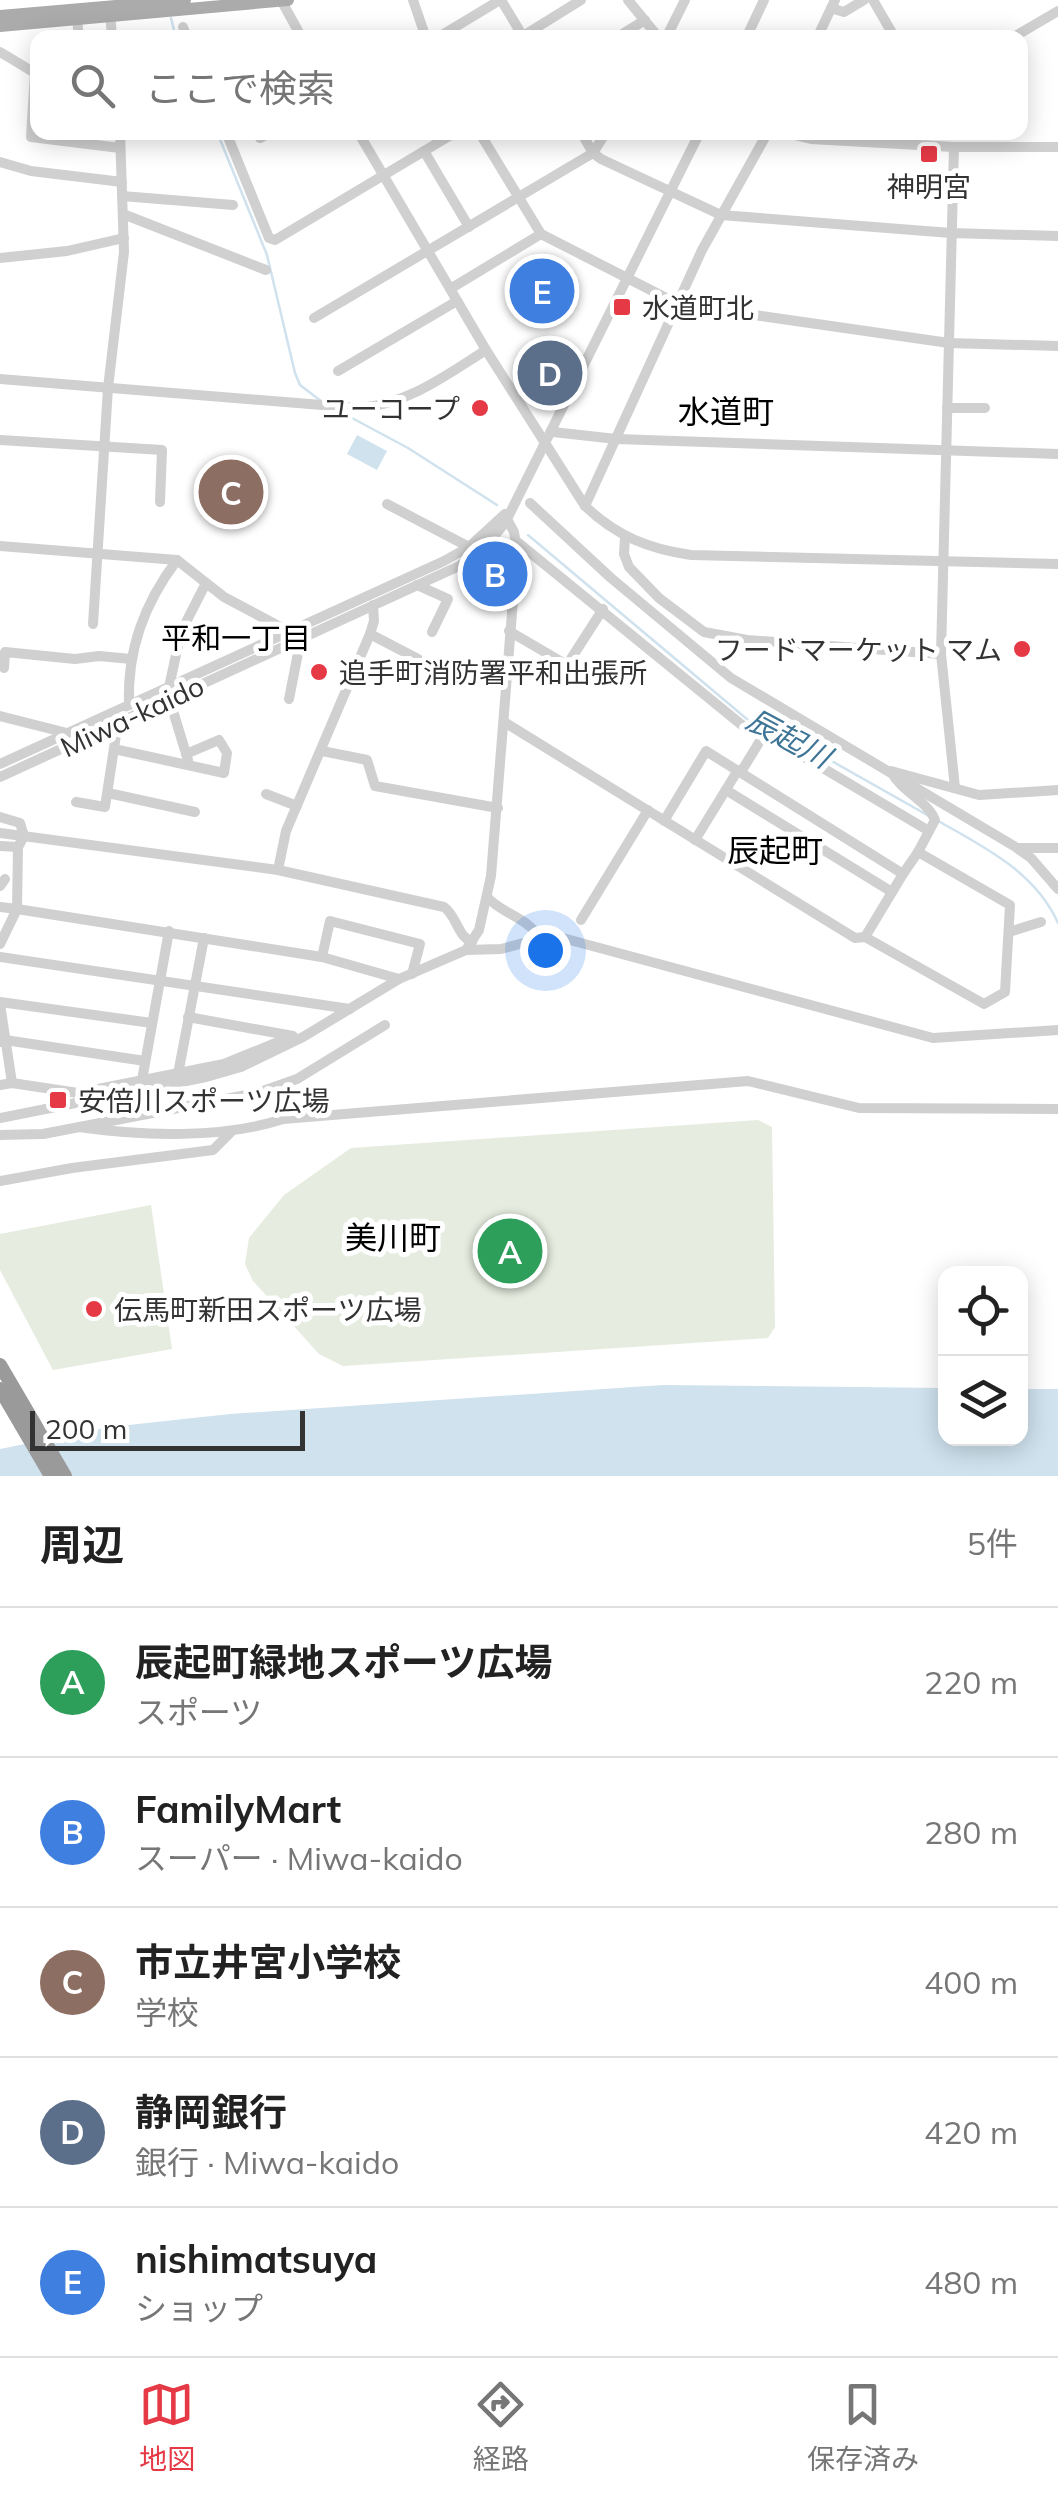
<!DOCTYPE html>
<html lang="ja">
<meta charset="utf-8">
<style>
:root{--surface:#fff;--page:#f2f2f2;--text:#222;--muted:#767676;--line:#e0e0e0;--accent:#e63946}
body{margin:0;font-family:Mulish,"Noto Sans JP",sans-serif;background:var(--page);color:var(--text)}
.controls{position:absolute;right:30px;bottom:30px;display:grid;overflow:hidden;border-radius:20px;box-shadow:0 5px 25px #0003}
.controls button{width:90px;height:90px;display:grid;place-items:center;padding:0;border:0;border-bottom:2px solid var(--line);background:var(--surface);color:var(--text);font:50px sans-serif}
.scale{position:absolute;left:30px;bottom:25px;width:275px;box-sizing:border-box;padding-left:10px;border:5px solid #333;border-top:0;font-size:28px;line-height:35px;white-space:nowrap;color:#333;-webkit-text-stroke:8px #fff;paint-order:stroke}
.you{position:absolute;left:545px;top:950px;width:35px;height:35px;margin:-25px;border:8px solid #fff;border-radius:50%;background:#1a73e8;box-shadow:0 0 0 15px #1a73e833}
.badge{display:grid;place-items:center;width:65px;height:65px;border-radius:50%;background:var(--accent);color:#fff;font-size:32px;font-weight:700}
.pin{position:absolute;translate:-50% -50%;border:5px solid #fff;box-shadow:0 2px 10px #0006}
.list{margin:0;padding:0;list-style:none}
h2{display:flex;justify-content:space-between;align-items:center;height:130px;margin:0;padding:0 40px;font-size:42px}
h2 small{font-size:32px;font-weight:400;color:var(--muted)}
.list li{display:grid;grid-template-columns:65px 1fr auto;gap:30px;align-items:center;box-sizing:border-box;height:150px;padding:0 40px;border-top:2px solid var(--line)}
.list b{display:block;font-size:38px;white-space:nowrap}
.list p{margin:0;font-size:32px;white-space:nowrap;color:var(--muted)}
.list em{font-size:32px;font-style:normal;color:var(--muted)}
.icon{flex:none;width:55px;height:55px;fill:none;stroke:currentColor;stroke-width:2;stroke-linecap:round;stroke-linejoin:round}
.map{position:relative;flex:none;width:1058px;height:1476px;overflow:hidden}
.search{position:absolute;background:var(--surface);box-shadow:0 5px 25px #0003;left:30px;right:30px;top:30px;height:110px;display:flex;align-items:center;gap:25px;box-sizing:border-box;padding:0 35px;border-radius:20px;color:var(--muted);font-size:38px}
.sheet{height:880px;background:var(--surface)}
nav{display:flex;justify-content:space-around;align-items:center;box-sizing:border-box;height:140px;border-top:2px solid var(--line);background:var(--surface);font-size:28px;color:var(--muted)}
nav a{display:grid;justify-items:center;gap:5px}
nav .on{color:var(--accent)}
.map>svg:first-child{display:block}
</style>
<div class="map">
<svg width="1058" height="1476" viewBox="0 0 1058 1476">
<rect width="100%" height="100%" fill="#fff"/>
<!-- green -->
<g fill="#e6ecdf">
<path d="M758,1120L772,1127L775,1327L768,1338L343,1366L319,1354L253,1281L245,1264L249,1238L284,1195L351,1148Z"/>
<path d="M151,1205L172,1349L53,1370L0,1270V1234Z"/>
</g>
<!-- water -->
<g fill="#cfe2ee">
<path d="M357,435L387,451L377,470L347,454Z"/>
<path d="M663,1385L945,1388L946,1438H1020L1021,1389H1058V1476H0V1449L110,1427L230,1414Z"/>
</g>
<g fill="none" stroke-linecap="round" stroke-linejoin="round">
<!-- stream -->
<g stroke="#cfe2ee" stroke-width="2.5">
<path d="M171,18L176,38"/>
<path d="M217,132L267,255L295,373L300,385L321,401"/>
<path d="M337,410L408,448L497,505"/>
<path d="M528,535L754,725L775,729L929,816"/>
<path d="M940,822C986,848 1036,873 1058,923"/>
</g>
<!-- minor -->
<g stroke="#d0d0d0" stroke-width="10">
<path d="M281,0L302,38"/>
<path d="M413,0L426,38"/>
<path d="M501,0L524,38"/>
<path d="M628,0L659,38"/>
<path d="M873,0L895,38"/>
<path d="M831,8L844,12L864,0"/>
<path d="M110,12L112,38"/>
<path d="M77,19L79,38"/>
<path d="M183,27L187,38"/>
<path d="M523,36L581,0"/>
<path d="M437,38L500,0"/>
<path d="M616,38L645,20"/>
<path d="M666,38L685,0"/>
<path d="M746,38L764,0"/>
<path d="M817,38L835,0"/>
<path d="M1012,38L1058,11"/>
<path d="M0,52L35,73L31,137L120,148"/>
<path d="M226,132L269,238L275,240L456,132"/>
<path d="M358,132L486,350"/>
<path d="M479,132L541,234L678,304L949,343L1058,346"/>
<path d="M581,132L593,153L601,159L721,215L951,233L1058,236"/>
<path d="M782,132L811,139L954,147H1058"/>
<path d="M260,138L271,132"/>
<path d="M954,147L941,654L955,788"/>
<path d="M424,151L469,227"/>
<path d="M0,162L31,171L122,182"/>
<path d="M122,196L233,205"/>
<path d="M123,214L266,270"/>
<path d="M0,258L67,251L124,238"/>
<path d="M450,289L541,234"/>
<path d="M314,318L593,153L606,132"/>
<path d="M338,371L457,301"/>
<path d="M0,379L359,408C408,404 445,376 486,350L585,506C616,536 649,549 691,555L1058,564"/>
<path d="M947,408H985"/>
<path d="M553,432L616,439L1058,454"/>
<path d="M0,440L162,450L160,502"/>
<path d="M530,503L611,578L731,678L1014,846L1031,858L1058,889"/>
<path d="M387,504L469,547"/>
<path d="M585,506L702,250L768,132"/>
<path d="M625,537L624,554L629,567L659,598L704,632L747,640L941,654"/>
<path d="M516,541L748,730L784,745L929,831"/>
<path d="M0,546L177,560L224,597L301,638L289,699"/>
<path d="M417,585L448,599L432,632"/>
<path d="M93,624L108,388L124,252L120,132"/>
<path d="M509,631L567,665L603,609"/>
<path d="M370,634L418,659"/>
<path d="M4,668L5,652L75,659L99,656L131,659"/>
<path d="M169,687L181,632L206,583"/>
<path d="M169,698L188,760"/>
<path d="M129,705C127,650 144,604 177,560"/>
<path d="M0,716L67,733"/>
<path d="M504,722L855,938L865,937L984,1004L1005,992L1010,905L918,852L903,874L706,751L664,821"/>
<path d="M114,749L224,773L227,753L219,740L186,754"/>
<path d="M322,751L367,760L375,786L498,808"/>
<path d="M0,764L444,561L469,547L505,514"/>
<path d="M741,772L763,736"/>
<path d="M0,777L459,566L483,549L505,523L700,132"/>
<path d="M726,790L892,892"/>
<path d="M108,793L195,812"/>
<path d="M266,794L297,806"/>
<path d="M76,802L105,807L118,722"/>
<path d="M0,817L20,823L24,836L18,847L0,846"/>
<path d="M0,833L278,870L444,907C457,916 457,936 472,942"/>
<path d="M695,840L738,770"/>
<path d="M1018,848H1058"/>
<path d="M918,852L935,820C927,800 901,792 891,771L979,795L1058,790"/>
<path d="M278,870L286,831L370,634L374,621L373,605"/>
<path d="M0,886L5,879"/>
<path d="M487,897C502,914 529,918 539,938"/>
<path d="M0,907L17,909L18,847"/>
<path d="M581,920L648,810"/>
<path d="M1009,932L1041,922"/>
<path d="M865,937L903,874"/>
<path d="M0,944L17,909L322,957L399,979"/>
<path d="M466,950L501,949L550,936L559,937L933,1038L1058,1030"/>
<path d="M0,957L350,1009"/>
<path d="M322,957L330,921L420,944L412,974"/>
<path d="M0,1002L152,1023"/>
<path d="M0,1004L12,1083"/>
<path d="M188,1017L293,1036"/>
<path d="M0,1042L5,1040L145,1061"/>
<path d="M178,1074L204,938"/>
<path d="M142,1080L169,931"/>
<path d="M0,1085L12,1083L78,1093L224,1064L283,1040"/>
<path d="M0,1118L206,1077L241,1067L303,1037L399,979L466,950L479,930L491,876L517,550L514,532L507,519"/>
<path d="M79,1127C141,1136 223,1139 283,1119L748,1081L859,1108L1058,1109"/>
<path d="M0,1135L43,1134L257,1093L297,1079L385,1025"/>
<path d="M0,1181L72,1168L213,1150L231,1132"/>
</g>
<!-- major -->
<g stroke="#ababab" stroke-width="12">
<path d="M0,16L185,0"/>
<path d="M0,26L288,0"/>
</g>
<!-- highway -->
<g stroke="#9a9a9a" stroke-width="14">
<path d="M0,1365L65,1476"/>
<path d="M0,1389L51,1476"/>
</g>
</g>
<!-- markers -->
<g fill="#e63946" stroke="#fff" stroke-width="4">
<rect x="919" y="144" width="20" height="20" rx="5"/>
<rect x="612" y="297" width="20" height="20" rx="5"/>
<circle cx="480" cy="408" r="10"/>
<circle cx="1022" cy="649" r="10"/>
<circle cx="319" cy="672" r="10"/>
<rect x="48" y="1090" width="20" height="20" rx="5"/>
<circle cx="94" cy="1309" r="10"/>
</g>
<g text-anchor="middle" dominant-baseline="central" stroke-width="10" stroke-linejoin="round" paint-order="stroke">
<!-- poi labels -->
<g font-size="28" fill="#333" stroke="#fff" text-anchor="start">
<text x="929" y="186" text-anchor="middle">神明宮</text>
<text x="642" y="307">水道町北</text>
<text x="460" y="408" text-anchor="end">ユーコープ</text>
<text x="1002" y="649" text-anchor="end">フードマーケット マム</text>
<text x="339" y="672">追手町消防署平和出張所</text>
<text x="78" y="1100">安倍川スポーツ広場</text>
<text x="114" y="1309">伝馬町新田スポーツ広場</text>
</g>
<!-- street labels -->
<g font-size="28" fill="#333" stroke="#fff">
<text transform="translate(132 716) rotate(-25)">Miwa-kaido</text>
</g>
<!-- neighbourhood labels -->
<g font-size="30" fill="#000" stroke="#fff">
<text x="236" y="638">平和一丁目</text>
</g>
<!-- water labels -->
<g font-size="30" font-style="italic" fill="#3f7597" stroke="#fff">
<text transform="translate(789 738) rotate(28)">辰起川</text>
</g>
<!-- quarter labels -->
<g font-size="32" fill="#000" stroke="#fff">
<text x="726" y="411">水道町</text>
<text x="775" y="850">辰起町</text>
<text x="393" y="1237">美川町</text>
</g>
</g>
</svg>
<div class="controls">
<button><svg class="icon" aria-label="locate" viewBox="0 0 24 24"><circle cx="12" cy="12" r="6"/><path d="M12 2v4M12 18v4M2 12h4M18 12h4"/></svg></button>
<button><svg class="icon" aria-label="layers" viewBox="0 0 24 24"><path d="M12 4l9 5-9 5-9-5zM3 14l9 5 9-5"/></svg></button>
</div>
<div class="scale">200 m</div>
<div class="you"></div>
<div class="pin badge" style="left:510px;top:1251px;background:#2e9e5b">A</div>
<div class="pin badge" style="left:495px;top:574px;background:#3f7fe0">B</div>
<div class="pin badge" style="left:231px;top:492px;background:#8d6e63">C</div>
<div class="pin badge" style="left:550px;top:373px;background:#5c6f8a">D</div>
<div class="pin badge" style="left:542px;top:291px;background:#3f7fe0">E</div>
<div class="search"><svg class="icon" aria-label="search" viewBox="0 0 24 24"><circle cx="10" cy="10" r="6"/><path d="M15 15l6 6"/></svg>ここで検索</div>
</div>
<section class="sheet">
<h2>周辺<small>5件</small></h2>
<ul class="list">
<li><span class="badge" style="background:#2e9e5b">A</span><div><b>辰起町緑地スポーツ広場</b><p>スポーツ</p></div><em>220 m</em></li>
<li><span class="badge" style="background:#3f7fe0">B</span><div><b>FamilyMart</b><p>スーパー · Miwa-kaido</p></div><em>280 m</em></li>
<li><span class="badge" style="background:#8d6e63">C</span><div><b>市立井宮小学校</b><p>学校</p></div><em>400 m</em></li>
<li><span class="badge" style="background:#5c6f8a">D</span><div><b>静岡銀行</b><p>銀行 · Miwa-kaido</p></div><em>420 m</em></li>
<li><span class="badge" style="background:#3f7fe0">E</span><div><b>nishimatsuya</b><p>ショップ</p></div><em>480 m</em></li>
</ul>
</section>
<nav>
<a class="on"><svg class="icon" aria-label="map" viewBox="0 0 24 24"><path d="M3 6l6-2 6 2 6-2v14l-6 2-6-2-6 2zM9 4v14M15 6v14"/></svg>地図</a>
<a><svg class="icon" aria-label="directions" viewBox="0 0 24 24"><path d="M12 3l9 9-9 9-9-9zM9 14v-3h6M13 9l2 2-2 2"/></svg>経路</a>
<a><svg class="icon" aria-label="saved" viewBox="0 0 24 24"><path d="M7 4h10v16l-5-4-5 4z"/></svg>保存済み</a>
</nav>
